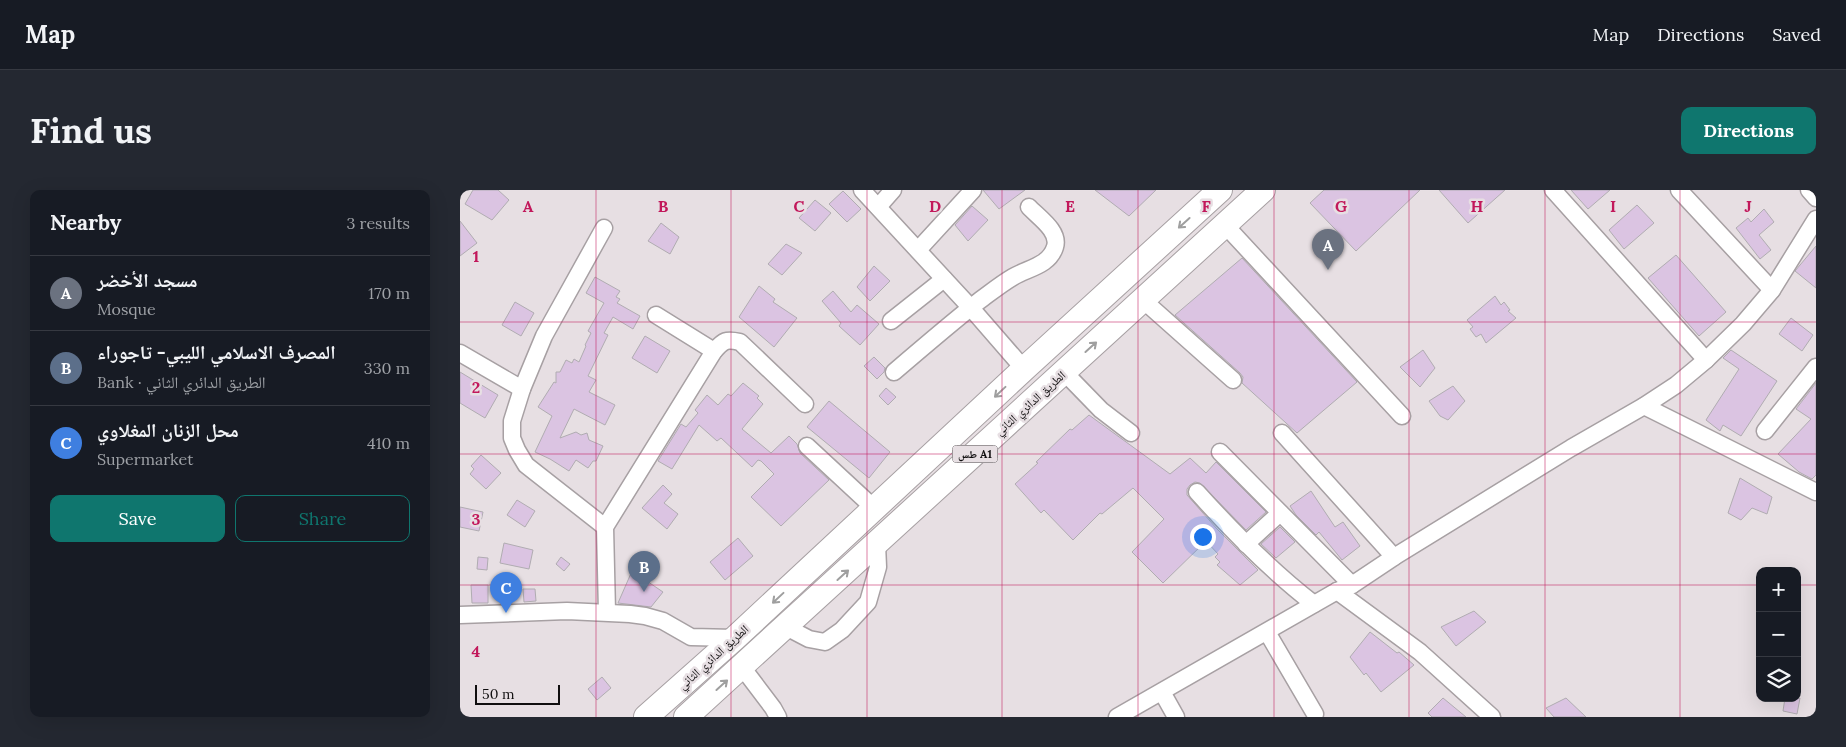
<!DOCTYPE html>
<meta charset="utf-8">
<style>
:root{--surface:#171b24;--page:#242831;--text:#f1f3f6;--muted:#9ea1a6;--line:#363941;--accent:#0f766e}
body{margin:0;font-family:Lora,"Noto Naskh Arabic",serif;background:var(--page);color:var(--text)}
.controls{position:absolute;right:15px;bottom:15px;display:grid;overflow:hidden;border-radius:10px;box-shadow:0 5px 20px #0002}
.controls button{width:45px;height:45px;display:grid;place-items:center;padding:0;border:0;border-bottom:1px solid var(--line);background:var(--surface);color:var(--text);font:25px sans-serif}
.scale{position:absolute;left:15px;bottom:12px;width:85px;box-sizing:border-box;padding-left:5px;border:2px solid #100e0f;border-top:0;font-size:14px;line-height:18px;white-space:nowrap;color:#100e0f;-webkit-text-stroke:4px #e7dfe3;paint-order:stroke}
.you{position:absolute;left:742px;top:346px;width:18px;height:18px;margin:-12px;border:4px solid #fff;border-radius:50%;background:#1a73e8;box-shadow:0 0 0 8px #1a73e833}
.badge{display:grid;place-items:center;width:32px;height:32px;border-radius:50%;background:var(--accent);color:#fff;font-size:16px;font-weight:700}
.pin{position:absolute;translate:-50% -41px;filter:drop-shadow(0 1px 2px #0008)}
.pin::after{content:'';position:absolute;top:26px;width:18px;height:15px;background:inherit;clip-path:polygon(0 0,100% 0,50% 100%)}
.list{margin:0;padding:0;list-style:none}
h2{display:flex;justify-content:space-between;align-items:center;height:65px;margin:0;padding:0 20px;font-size:21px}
h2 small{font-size:16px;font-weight:400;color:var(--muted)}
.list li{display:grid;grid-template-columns:32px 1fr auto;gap:15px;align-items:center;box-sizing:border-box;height:75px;padding:0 20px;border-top:1px solid var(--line)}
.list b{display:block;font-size:19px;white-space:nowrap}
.list p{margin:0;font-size:16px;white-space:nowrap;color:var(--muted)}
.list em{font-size:16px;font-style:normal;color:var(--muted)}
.actions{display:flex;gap:10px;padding:15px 20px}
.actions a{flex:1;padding:11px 0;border:1px solid var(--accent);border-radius:10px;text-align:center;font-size:18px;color:var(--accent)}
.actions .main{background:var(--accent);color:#fff}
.icon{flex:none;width:28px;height:28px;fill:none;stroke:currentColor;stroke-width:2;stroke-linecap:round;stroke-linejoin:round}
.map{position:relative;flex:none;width:1356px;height:527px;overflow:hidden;border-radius:10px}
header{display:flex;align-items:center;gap:30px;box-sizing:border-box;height:70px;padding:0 25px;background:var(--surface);border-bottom:1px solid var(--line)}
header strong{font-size:24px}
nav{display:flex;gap:28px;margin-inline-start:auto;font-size:18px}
.intro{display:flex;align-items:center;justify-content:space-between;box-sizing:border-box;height:120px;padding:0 30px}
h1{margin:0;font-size:35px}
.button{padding:12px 22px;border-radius:10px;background:var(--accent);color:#fff;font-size:18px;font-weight:700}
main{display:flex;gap:30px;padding:0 30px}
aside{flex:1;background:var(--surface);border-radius:10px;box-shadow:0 5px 20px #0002}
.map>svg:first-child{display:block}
</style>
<header>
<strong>Map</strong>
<nav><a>Map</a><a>Directions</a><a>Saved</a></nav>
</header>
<div class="intro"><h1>Find us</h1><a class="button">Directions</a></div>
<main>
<aside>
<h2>Nearby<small>3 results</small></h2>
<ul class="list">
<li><span class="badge" style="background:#6b7280">A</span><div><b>مسجد الأخضر</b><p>Mosque</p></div><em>170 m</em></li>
<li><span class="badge" style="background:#5c6f8a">B</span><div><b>المصرف الاسلامي الليبي- تاجوراء</b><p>Bank · الطريق الدائري الثاني</p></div><em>330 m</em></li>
<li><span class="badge" style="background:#3f7fe0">C</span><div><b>محل الزنان المغلاوي</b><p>Supermarket</p></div><em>410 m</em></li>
</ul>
<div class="actions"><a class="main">Save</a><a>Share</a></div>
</aside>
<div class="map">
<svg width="1356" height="527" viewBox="0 0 1356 527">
<rect width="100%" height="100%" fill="#e7dfe3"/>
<!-- building -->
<g fill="#dbc4e2" stroke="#b0acb1">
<path d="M13,0H38L49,10L32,30L5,14Z"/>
<path d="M523,0H565L539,19Z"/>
<path d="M635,0H696L669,26Z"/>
<path d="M864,0H960L896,61L850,13Z"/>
<path d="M979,0H1045L1008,33Z"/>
<path d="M1111,0H1150L1128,19Z"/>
<path d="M383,1L401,19L387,32L369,14Z"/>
<path d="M355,10L371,23L355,41L339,28Z"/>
<path d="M1177,15L1194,33L1164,59L1149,40Z"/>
<path d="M512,16L528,30L508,51L495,35Z"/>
<path d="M1304,19L1314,32L1299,45L1311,60L1300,69L1276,38L1288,28L1291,32Z"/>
<path d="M0,31L17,53L0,66Z"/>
<path d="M201,33L219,47L210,64L188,51Z"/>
<path d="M326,54L342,63L322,85L308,74Z"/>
<path d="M1356,56V98L1335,81Z"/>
<path d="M1216,65L1266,122L1239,146L1188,88Z"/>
<path d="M782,68L897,192L837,243L782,193L783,187L780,183L715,125Z"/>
<path d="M414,76L430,91L410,111L397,97Z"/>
<path d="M135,87L160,101L156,107L160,109L157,113L180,126L173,139L153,127L144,143L148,145L128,186L136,190L129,202L155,215L145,235L114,219L100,248L116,242L121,245L127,243L129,250L143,256L136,271H133L128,278L116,270L109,281L90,269L75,262L92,226L78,217L94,192L96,193V182H100L106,170L112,173L114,169L119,172L126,156L125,155L131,143L128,141L144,113L126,103Z"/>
<path d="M299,96L315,109L313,112L337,128L314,157L279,127Z"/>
<path d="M373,101L391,122L397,115L419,134L400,155L379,136L381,133L362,111Z"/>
<path d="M1035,106L1041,115L1044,112L1050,120L1048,121L1056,128L1026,153L1021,144L1016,147L1010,139L1013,137L1007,130Z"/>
<path d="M55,112L74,123L61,146L42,135Z"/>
<path d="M1331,128L1353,145L1342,161L1319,144Z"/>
<path d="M185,146L210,161L197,183L172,168Z"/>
<path d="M963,160L975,178L960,197L940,177Z"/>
<path d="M1271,160L1317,191L1281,246L1263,235L1260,241L1246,230L1279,179L1263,168Z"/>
<path d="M414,167L425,178L424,182L417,189L404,176Z"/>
<path d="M0,182L38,205L25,228L0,213Z"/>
<path d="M283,193L299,206L297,208L303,214L282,239L311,263L329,246L337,254L340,263L369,290L321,336L291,307L314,284L301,271L298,270L292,277L261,248L257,251L239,235L212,279L198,271L221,234L226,237L238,223L235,220L247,205L258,215L268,204L271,206Z"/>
<path d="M1356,193V285L1352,289L1339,282L1318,264L1351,229L1336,219Z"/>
<path d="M993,196L1005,211L988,230L980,226L969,211Z"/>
<path d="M426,198L436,207L428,215L419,206Z"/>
<path d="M369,211L430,262L409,288L347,237Z"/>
<path d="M629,225L710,284L730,268L746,283L756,272L806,322L786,340L740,293L735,292L730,295L727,299V305L757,339L798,380L780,395L757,375L760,372L755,367L758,364L746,351L703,393L672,362L704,329L673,298L642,324L640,323L613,350L584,320L581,323L555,294L578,273L576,272L610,239L612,240Z"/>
<path d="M21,265L41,283L26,299L10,284L14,279L11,276Z"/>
<path d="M1280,288L1312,307L1307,324L1292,318L1281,330L1268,323Z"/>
<path d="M203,295L212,304L204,313L218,324L207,339L182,318Z"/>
<path d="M851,301L875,337L883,332L900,356L882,370L859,342L856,345L836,325L830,316Z"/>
<path d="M57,310L75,321L65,337L47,325Z"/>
<path d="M0,317L23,322L19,341L0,337Z"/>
<path d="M820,337L835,352L816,368L801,354Z"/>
<path d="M278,348L293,366L265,390L250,372Z"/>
<path d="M44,353L73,360L69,379L40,373Z"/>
<path d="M18,367L28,368L27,380L17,379Z"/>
<path d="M101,367L110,374L104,381L96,374Z"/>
<path d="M172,381L203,402L191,417L158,413Z"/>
<path d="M11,395H28V413H12Z"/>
<path d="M63,399H75L76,411L64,412Z"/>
<path d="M1014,421L1026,432L996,456L981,437Z"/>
<path d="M910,442L937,463L939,462L954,475L921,502L906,483L904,485L890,467Z"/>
<path d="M142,487L151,498L137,510L128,499Z"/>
<path d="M983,508L1006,527H972L968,523Z"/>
<path d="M1106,508L1126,527H1094L1086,518Z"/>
<path d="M1325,508H1340L1337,524L1323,521Z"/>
</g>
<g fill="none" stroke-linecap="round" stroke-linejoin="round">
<!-- minor casing -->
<g stroke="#a7a0a3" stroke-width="19">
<g id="minor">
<path d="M402,0L511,118L564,179"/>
<path d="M1093,0L1246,170"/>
<path d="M1219,0L1312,100"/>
<path d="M1349,0L1356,8"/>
<path d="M418,17L433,0"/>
<path d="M765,35L942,226"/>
<path d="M144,38L84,146L62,199L52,231V248L57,260L66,275L145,337"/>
<path d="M458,60L513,0"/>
<path d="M683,110L773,190"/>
<path d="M196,125L254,161"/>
<path d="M431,131L484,89"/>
<path d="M0,163L62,199"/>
<path d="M434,182C462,158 490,134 519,111C530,103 541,94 553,87C568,78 589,76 595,57C600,41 578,27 569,17"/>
<path d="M604,182L641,220L671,243"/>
<path d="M1184,216L1356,302"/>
<path d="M1305,241L1356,177"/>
<path d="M822,243L934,367"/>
<path d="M347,256L415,319"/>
<path d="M760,262L892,395"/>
<path d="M737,302C773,342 811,381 854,414"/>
<path d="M786,354L820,323"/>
<path d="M877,401L960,462L1032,527"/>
<path d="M147,422L145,337L254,161C264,150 266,149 280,152L345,214"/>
<path d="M0,425L107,421L170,424L185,426L203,431L231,447L275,448"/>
<path d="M326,437L349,449L365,452L382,440L408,412L418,377L417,354"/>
<path d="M807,442L855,524"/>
<path d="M282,477L313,518L318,527"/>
<path d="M702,502L716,527"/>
<path d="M657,527L877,401L892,395L934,367L1111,258L1184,216L1216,195L1246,170L1283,134L1312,100L1356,29"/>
</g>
</g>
<!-- highway casing -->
<g stroke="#a7a0a3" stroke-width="26">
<g id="highway">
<path d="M186,527L275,448L564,179L760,0"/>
<path d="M226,527L803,0"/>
</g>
</g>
<!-- minor -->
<use href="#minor" stroke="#fff" stroke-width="16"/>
<!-- highway -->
<use href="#highway" stroke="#fff" stroke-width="24"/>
</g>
<!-- one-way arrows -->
<defs><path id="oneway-shaft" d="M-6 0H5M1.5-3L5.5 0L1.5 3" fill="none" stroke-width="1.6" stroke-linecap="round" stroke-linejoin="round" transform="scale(1.25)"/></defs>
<g stroke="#9f9f9f">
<use href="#oneway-shaft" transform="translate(724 33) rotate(138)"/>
<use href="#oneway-shaft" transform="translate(631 157) rotate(-42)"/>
<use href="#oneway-shaft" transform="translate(540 202) rotate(137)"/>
<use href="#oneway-shaft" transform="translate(383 385) rotate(-42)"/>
<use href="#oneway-shaft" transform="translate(318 408) rotate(137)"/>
<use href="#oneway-shaft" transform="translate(262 495) rotate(-42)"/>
</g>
<!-- grid -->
<path fill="none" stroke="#c2185b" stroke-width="1" stroke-opacity="0.55" d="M136,0V527M271,0V527M407,0V527M542,0V527M678,0V527M814,0V527M949,0V527M1085,0V527M1220,0V527M0,132H1356M0,264H1356M0,395H1300M1337,395H1356"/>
<g text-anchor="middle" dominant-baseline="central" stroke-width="5" stroke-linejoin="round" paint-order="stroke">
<!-- shield labels -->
<rect fill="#e7dfe3" stroke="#504d4f" stroke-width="1" x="492.5" y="255.5" width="45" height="17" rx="4"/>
<g font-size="11" font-weight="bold" fill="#100e0f">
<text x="515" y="264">طس A1</text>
</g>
<!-- street labels -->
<g font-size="12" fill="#100e0f" stroke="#e7dfe3">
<text transform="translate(570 213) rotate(-42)">الطريق الدائري الثاني</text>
<text transform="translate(253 467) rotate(-42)">الطريق الدائري الثاني</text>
</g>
</g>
<g font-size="16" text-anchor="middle" font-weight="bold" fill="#c2185b" stroke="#e7dfe3" stroke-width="5" stroke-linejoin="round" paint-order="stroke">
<text x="68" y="22">A</text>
<text x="203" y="22">B</text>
<text x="339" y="22">C</text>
<text x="475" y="22">D</text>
<text x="610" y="22">E</text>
<text x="746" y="22">F</text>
<text x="881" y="22">G</text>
<text x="1017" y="22">H</text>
<text x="1153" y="22">I</text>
<text x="1288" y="22">J</text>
<text x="16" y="72">1</text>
<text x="16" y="203">2</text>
<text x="16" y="335">3</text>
<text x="16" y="467">4</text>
</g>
</svg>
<div class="controls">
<button>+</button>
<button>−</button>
<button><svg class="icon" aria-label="layers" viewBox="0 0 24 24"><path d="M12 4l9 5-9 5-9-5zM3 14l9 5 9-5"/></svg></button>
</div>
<div class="scale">50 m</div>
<div class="you"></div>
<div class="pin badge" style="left:868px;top:80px;background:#6b7280">A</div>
<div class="pin badge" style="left:184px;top:402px;background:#5c6f8a">B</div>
<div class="pin badge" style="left:46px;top:423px;background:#3f7fe0">C</div>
</div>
</main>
